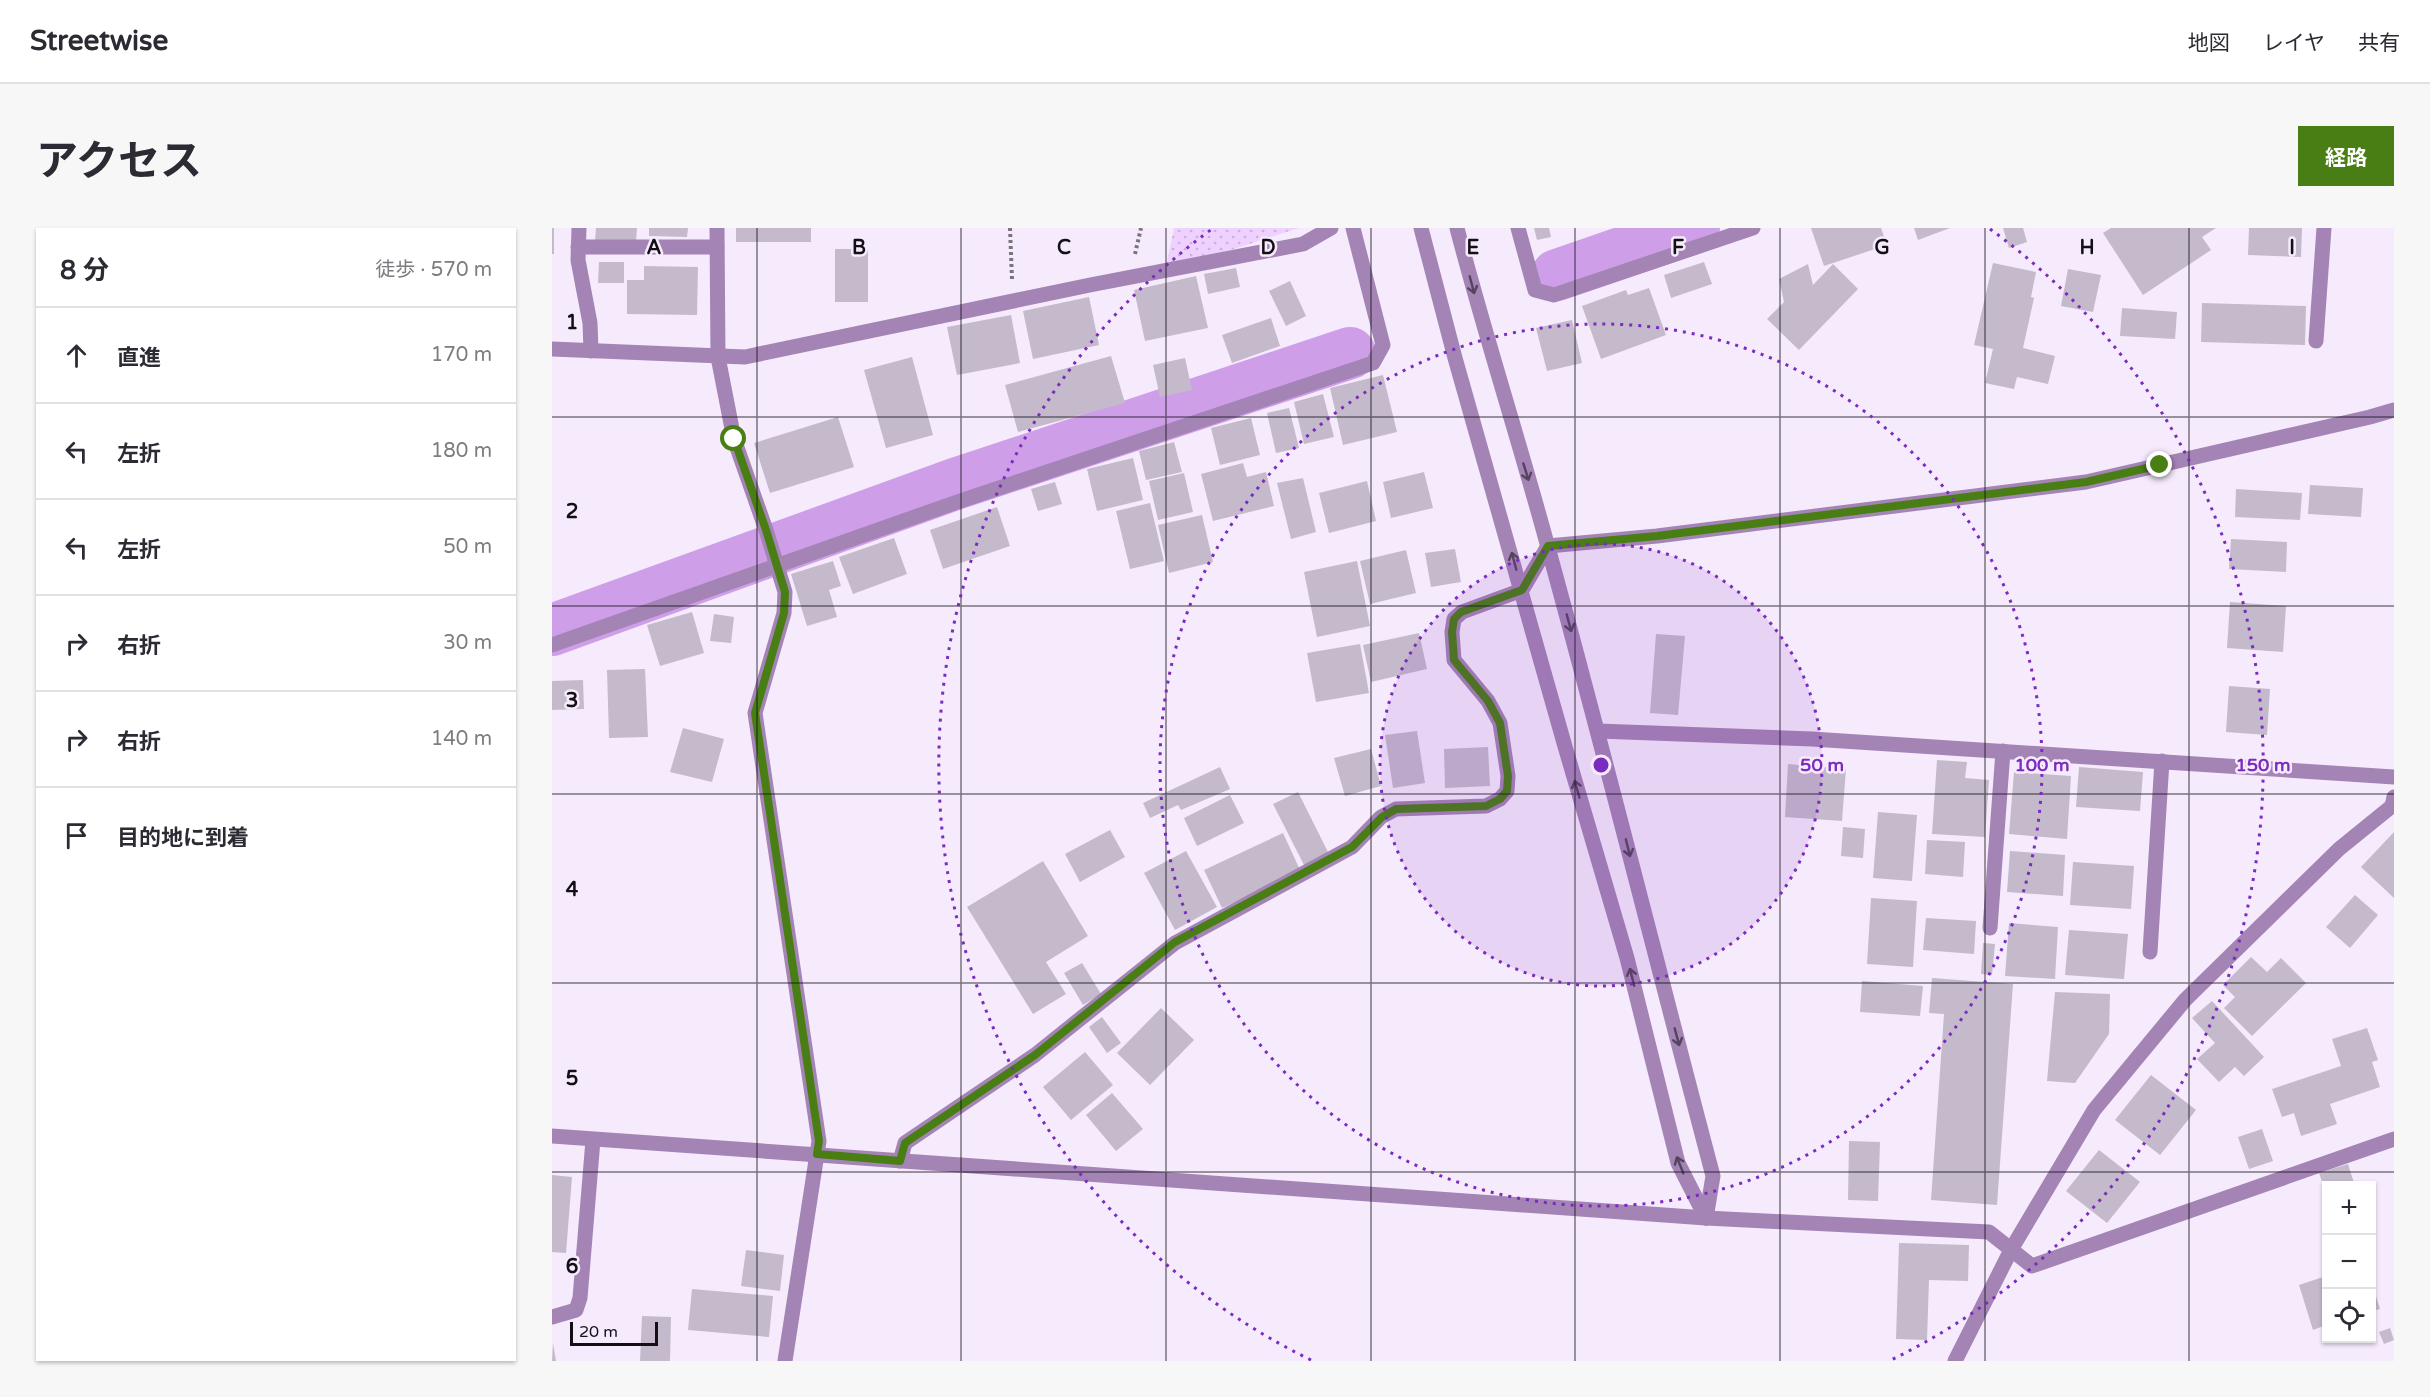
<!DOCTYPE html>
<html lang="ja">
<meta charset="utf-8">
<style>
:root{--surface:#fff;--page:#f7f7f7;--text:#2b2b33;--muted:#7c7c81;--line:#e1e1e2;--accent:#487e13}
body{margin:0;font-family:"Varela Round","Noto Sans JP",sans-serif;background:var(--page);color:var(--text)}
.controls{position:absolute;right:18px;bottom:18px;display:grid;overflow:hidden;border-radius:0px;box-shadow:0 2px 4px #0004}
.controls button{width:54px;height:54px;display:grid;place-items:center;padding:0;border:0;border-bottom:2px solid var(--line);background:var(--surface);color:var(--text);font:30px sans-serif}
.scale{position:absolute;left:18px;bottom:15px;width:88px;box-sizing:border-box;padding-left:6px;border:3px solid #130f15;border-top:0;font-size:16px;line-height:21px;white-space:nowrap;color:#130f15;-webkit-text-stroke:4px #f6ebfc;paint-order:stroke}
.stop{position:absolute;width:18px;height:18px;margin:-14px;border:4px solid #487e13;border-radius:50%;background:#fff}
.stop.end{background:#487e13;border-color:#fff;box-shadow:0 2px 6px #0008}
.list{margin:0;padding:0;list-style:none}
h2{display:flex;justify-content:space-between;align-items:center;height:78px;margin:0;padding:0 24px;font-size:26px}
h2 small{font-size:20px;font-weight:400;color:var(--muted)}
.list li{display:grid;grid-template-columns:39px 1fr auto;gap:18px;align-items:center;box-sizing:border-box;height:96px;padding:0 24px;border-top:2px solid var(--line)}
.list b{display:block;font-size:22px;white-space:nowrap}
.list em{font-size:20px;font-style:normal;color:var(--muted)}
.icon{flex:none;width:33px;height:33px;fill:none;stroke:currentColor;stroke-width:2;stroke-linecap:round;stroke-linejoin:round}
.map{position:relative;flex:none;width:1842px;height:1133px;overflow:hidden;border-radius:0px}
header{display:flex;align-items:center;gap:36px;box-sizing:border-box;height:84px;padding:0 30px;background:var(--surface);border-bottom:2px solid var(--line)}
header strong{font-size:28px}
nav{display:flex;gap:33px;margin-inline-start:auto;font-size:21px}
.intro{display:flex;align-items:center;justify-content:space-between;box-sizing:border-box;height:144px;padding:0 36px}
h1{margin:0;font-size:42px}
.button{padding:15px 27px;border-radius:0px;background:var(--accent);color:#fff;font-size:21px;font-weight:700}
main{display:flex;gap:36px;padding:0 36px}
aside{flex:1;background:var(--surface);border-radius:0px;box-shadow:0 2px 4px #0004}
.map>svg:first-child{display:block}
</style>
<header>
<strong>Streetwise</strong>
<nav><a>地図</a><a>レイヤ</a><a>共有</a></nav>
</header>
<div class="intro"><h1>アクセス</h1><a class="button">経路</a></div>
<main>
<aside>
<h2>8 分<small>徒歩 · 570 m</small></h2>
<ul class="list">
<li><svg class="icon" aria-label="ahead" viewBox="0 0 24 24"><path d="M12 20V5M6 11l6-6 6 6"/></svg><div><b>直進</b></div><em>170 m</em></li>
<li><svg class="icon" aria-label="left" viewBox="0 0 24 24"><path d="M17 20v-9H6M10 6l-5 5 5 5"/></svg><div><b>左折</b></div><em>180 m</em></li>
<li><svg class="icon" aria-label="left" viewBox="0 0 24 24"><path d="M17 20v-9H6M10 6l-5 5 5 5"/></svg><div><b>左折</b></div><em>50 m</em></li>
<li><svg class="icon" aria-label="right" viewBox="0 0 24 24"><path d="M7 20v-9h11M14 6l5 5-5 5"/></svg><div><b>右折</b></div><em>30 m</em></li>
<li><svg class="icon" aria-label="right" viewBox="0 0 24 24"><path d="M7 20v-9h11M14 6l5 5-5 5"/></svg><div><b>右折</b></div><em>140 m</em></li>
<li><svg class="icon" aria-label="arrive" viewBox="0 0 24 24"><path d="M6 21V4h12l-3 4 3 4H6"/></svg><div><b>目的地に到着</b></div></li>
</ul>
</aside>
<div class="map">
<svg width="1842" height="1133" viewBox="0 0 1842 1133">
<defs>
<pattern id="grass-dots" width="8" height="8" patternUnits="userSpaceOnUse" patternTransform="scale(1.5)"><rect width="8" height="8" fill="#efd1ff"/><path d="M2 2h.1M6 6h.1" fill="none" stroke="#ccb2da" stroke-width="1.8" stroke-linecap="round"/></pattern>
</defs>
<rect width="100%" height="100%" fill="#f6ebfc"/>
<!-- grass -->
<path fill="url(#grass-dots)" d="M622,0H747L613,43Z"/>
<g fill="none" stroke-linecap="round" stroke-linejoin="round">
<!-- river -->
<g stroke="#cf9ee8" stroke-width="52">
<path d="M1005,47L1142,0"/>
<path d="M0,402L403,256L798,125"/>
</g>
</g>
<!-- building -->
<g fill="#c5bacb">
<rect x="0" y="0" width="2" height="26"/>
<path d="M44,0H85L84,14L43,13Z"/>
<path d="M97,0H136L135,9L97,8Z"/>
<rect x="184" y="0" width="75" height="14"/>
<path d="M982,0H997L999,9L985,12Z"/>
<path d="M1259,0H1329L1335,17L1272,38Z"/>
<path d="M1362,0H1398L1366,12Z"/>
<path d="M1451,0H1471L1475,14L1457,20Z"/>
<path d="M1559,0H1664L1650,9L1659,22L1591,67L1551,5Z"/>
<path d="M1697,0H1750L1749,29L1696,27Z"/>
<rect x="283" y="21" width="33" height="53"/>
<path d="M47,34H72V55H46Z"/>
<path d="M1152,34L1160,56L1119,70L1112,47Z"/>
<path d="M1441,35L1484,44L1479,69L1482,70L1471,120L1503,128L1496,156L1465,149L1462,161L1433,155L1441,121L1422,117Z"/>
<path d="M1256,36L1261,57L1281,36L1306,61L1247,122L1215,91L1232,74L1227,51Z"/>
<path d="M92,38L146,39L145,87L75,86V52H92Z"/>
<path d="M684,40L688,59L656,66L652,46Z"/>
<path d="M1516,41L1549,47L1541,84L1509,78Z"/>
<path d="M644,48L656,100L593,113L582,62Z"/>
<path d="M738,53L754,88L734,98L717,63Z"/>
<path d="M1097,60L1114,107L1049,131L1030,78L1074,62L1076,67Z"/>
<path d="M537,69L547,117L481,131L471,83Z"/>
<path d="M1650,75L1754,78L1753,117L1649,114Z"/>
<path d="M1570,80L1625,84L1623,111L1568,108Z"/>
<path d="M459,87L468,135L405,147L395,99Z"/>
<path d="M719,90L728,118L680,135L670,107Z"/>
<path d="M1020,92L1030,135L995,143L984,100Z"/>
<path d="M559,128L573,175L466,204L453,157Z"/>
<path d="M360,129L381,207L334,220L312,142Z"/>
<path d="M633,130L640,162L608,169L601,137Z"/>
<path d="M831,147L845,204L791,217L778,160Z"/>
<path d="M771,166L782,209L752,216L742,174Z"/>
<path d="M737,180L747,220L724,225L715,185Z"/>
<path d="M286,189L302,239L218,265L202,215Z"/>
<path d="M699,190L708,227L668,237L659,200Z"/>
<path d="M622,214L630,244L594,252L587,223Z"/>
<path d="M581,230L591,272L545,283L535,241Z"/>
<path d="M691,235L695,249L714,244L722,278L661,293L649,246Z"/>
<path d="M872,244L881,280L839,290L831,254Z"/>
<path d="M632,245L641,284L606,292L597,253Z"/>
<path d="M751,250L764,304L739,311L725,255Z"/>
<path d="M815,253L824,293L777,305L767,265Z"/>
<path d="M503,254L510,276L486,283L479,261Z"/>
<path d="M1758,257L1811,260L1809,289L1756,286Z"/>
<path d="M1684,261L1750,265L1748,292L1683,289Z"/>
<path d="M598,275L612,333L578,341L564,283Z"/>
<path d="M445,279L458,318L391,341L378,302Z"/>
<path d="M650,287L661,334L617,345L606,297Z"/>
<path d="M342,310L355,346L301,366L287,329Z"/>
<path d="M1679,311L1735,314L1734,344L1677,341Z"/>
<path d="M903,321L909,354L879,359L873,325Z"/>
<path d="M854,322L864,365L818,376L808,333Z"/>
<path d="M281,333L289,358L277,362L285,389L255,398L239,346Z"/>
<path d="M805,333L818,398L765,409L752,344Z"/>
<path d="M1678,374L1734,378L1731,424L1675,420Z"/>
<path d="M140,384L152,425L108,438L95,397Z"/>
<path d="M162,386L182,389L179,415L158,413Z"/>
<path d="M867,405L875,441L819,454L811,417Z"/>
<path d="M1104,406L1133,408L1126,487L1098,485Z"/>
<path d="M808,416L817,465L764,474L755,425Z"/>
<path d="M93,441L96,509L57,510L55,442Z"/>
<path d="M31,452L32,481L0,482V453Z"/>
<path d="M1677,458L1718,461L1715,507L1674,504Z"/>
<path d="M131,500L172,511L160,554L118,544Z"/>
<path d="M865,503L873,555L841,560L833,507Z"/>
<path d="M936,519L938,558L893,560L892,521Z"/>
<path d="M819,521L829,558L793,568L782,530Z"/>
<path d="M1385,532L1415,534L1413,550L1437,552L1433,609L1380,606Z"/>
<path d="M1236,536L1294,541L1290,593L1233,589Z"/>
<path d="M668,539L678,561L629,582L626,577L598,590L591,575Z"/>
<path d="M1527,539L1591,544L1588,583L1524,579Z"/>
<path d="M1462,544L1519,548L1515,611L1457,606Z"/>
<path d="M746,564L777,626L753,639L721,576Z"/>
<path d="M678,567L692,595L645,618L632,590Z"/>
<path d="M1326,584L1365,587L1360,653L1321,650Z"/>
<path d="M1291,599L1313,601L1311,630L1289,628Z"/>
<path d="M558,602L573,629L528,654L513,626Z"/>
<path d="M1842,604V670L1809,639Z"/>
<path d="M731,605L749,644L670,680L652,642Z"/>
<path d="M1375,612L1413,614L1411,649L1373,646Z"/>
<path d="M634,623L665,679L623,702L592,645Z"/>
<path d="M1458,623L1513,627L1511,668L1455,664Z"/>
<path d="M491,633L536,708L494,734L514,766L481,786L415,679Z"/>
<path d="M1521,634L1582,638L1579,681L1518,677Z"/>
<path d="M1803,667L1826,687L1798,720L1774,699Z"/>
<path d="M1319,670L1365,673L1361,739L1315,736Z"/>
<path d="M1374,690L1424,693L1422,726L1371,722Z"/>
<path d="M1457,695L1506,699L1503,751L1453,748Z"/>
<path d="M1517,702L1576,706L1572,751L1513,747Z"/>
<path d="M1431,715L1443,716L1440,747L1429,746Z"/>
<path d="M1699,729L1715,744L1729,730L1754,755L1700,808L1672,780L1683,769L1671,757Z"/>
<path d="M530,735L549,766L531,777L512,745Z"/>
<path d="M1380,750L1461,756L1445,977L1379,972L1392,786L1377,785Z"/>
<path d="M1310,753L1371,758L1368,788L1308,784Z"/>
<path d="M1503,764L1558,766L1557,806L1523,855L1495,853Z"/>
<path d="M1660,773L1712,829L1692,848L1683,839L1667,854L1645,831L1663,815L1640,790Z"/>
<path d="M609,780L642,812L598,857L565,825Z"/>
<path d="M550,789L569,815L555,825L537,799Z"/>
<path d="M1815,800L1826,832L1820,834L1828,859L1778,876L1785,896L1749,908L1742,885L1730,889L1720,861L1789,838L1780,811Z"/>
<path d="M533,824L561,857L519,892L491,859Z"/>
<path d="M1599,847L1644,882L1608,927L1563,892Z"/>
<path d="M560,865L591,901L564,923L534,887Z"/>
<path d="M1710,901L1721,933L1697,941L1686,909Z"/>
<path d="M1297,913L1328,914L1326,973L1296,972Z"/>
<path d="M1547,922L1588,954L1555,995L1514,963Z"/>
<path d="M1796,936L1803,958H1774V965L1767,945Z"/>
<path d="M0,947L20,949L14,1025L0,1024Z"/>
<path d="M1347,1015L1417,1017L1416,1053L1377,1052L1375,1112L1344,1111Z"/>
<path d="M194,1022L232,1027L228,1063L189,1058Z"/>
<path d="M1774,1048V1097L1761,1102L1747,1057Z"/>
<path d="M1820,1056L1828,1081L1820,1083Z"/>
<path d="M140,1061L221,1068L217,1109L136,1102Z"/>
<path d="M90,1088L119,1089L118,1133H88Z"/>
<path d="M1838,1100L1842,1112L1832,1116L1827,1104Z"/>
<path d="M1,1115L4,1133H0Z"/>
</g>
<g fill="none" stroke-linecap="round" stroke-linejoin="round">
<!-- path -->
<g stroke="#7a737e" stroke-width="4" stroke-dasharray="3 3" stroke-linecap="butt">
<path d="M458,0L460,51"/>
<path d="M583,26L589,0"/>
</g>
<!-- minor -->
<g stroke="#a484b5" stroke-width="15">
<path d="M27,0L26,32L38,95L39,123"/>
<path d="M165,0L166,129L182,211L214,302L233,364L232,385L203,485L267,913L233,1133"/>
<path d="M869,0L903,130L1012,515L1075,730L1126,935L1154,990"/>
<path d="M905,0C933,108 968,215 997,323C1054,531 1106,740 1161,948L1154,990"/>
<path d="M966,0L983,62L1002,67L1201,0"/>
<path d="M26,19H165"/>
<path d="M1764,113L1772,0"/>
<path d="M0,121L193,129L538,57L751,16L779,0"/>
<path d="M0,417L408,273L821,135L831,117L801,0"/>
<path d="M1046,503L1260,511L1842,549"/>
<path d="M1438,700L1451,523"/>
<path d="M1598,724L1610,533"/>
<path d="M0,908L1154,990L1437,1004L1480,1038L1842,911"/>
<path d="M348,933L353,915L483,827L623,715L800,619L829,589L844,581L934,578L948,571L955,563L956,548L948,495L936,473L902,432L900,404L902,391L910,384L970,362L996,318L1105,308L1534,254L1818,189L1842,182"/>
<path d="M0,1089L24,1082L28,1070L41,912"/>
<path d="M1403,1133L1460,1020L1542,882L1633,772L1787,621L1840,578L1842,569"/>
</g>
</g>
<!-- one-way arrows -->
<defs><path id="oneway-shaft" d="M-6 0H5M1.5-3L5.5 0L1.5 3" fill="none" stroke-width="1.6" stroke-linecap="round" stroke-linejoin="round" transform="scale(1.5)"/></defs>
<g stroke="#54445d">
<use href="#oneway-shaft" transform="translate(920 57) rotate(75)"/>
<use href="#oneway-shaft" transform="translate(974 244) rotate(73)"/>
<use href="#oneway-shaft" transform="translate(962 333) rotate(-105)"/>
<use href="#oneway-shaft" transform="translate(1017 395) rotate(75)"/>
<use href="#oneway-shaft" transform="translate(1025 561) rotate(-106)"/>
<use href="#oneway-shaft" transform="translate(1076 620) rotate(76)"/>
<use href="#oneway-shaft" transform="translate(1080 749) rotate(-104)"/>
<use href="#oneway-shaft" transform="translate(1125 809) rotate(75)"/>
<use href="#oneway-shaft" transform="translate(1128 937) rotate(-112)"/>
</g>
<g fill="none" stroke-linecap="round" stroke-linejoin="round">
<!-- route -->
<path stroke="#487e13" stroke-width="8" d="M182,211L214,302L233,364L232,385L203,485L267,913L265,926L348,933L353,915L483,827L623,714L800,619L830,589L844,581L934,578L948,571L955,563L956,548L948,495L936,473L902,432L900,404L902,391L909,384L970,362L996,318L1105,308L1534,254L1608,237"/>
</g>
<!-- grid -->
<path fill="none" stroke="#130f15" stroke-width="1.5" stroke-opacity="0.55" d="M205,0V1133M409,0V1133M614,0V1133M819,0V1133M1023,0V1133M1228,0V1133M1433,0V1133M1637,0V1133M0,189H1842M0,378H1842M0,566H1842M0,755H1842M0,944H1842"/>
<!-- distance rings -->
<circle cx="1049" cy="537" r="221" fill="#7b2cbf" fill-opacity=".12"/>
<g fill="none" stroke="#7b2cbf" stroke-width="3" stroke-dasharray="3 6">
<circle cx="1049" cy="537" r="221"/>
<circle cx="1049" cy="537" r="441"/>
<path d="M759 1132A662 662 0 0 1 660 1M1438 1A662 662 0 0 1 1339 1132"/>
</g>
<g font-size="20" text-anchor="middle" font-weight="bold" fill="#130f15" stroke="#f6ebfc" stroke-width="5" stroke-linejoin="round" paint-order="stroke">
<text x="102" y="26">A</text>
<text x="307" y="26">B</text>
<text x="512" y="26">C</text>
<text x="716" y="26">D</text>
<text x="921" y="26">E</text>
<text x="1126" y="26">F</text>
<text x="1330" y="26">G</text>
<text x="1535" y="26">H</text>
<text x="1740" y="26">I</text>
<text x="20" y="101">1</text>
<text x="20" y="290">2</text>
<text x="20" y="479">3</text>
<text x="20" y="668">4</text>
<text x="20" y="857">5</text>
<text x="20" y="1045">6</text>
</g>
<circle cx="1049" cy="537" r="9" fill="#7b2cbf" stroke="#f6ebfc" stroke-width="3"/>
<g font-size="18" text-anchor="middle" font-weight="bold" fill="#7b2cbf" stroke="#f6ebfc" stroke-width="5" stroke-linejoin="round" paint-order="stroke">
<text x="1270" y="543">50 m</text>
<text x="1490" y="543">100 m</text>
<text x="1711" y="543">150 m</text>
</g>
</svg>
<div class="controls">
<button>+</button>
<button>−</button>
<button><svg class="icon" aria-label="locate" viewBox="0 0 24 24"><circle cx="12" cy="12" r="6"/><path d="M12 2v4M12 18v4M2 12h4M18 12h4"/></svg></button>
</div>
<div class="scale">20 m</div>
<div class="stop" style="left:182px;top:211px"></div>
<div class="stop end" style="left:1608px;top:237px"></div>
</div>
</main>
